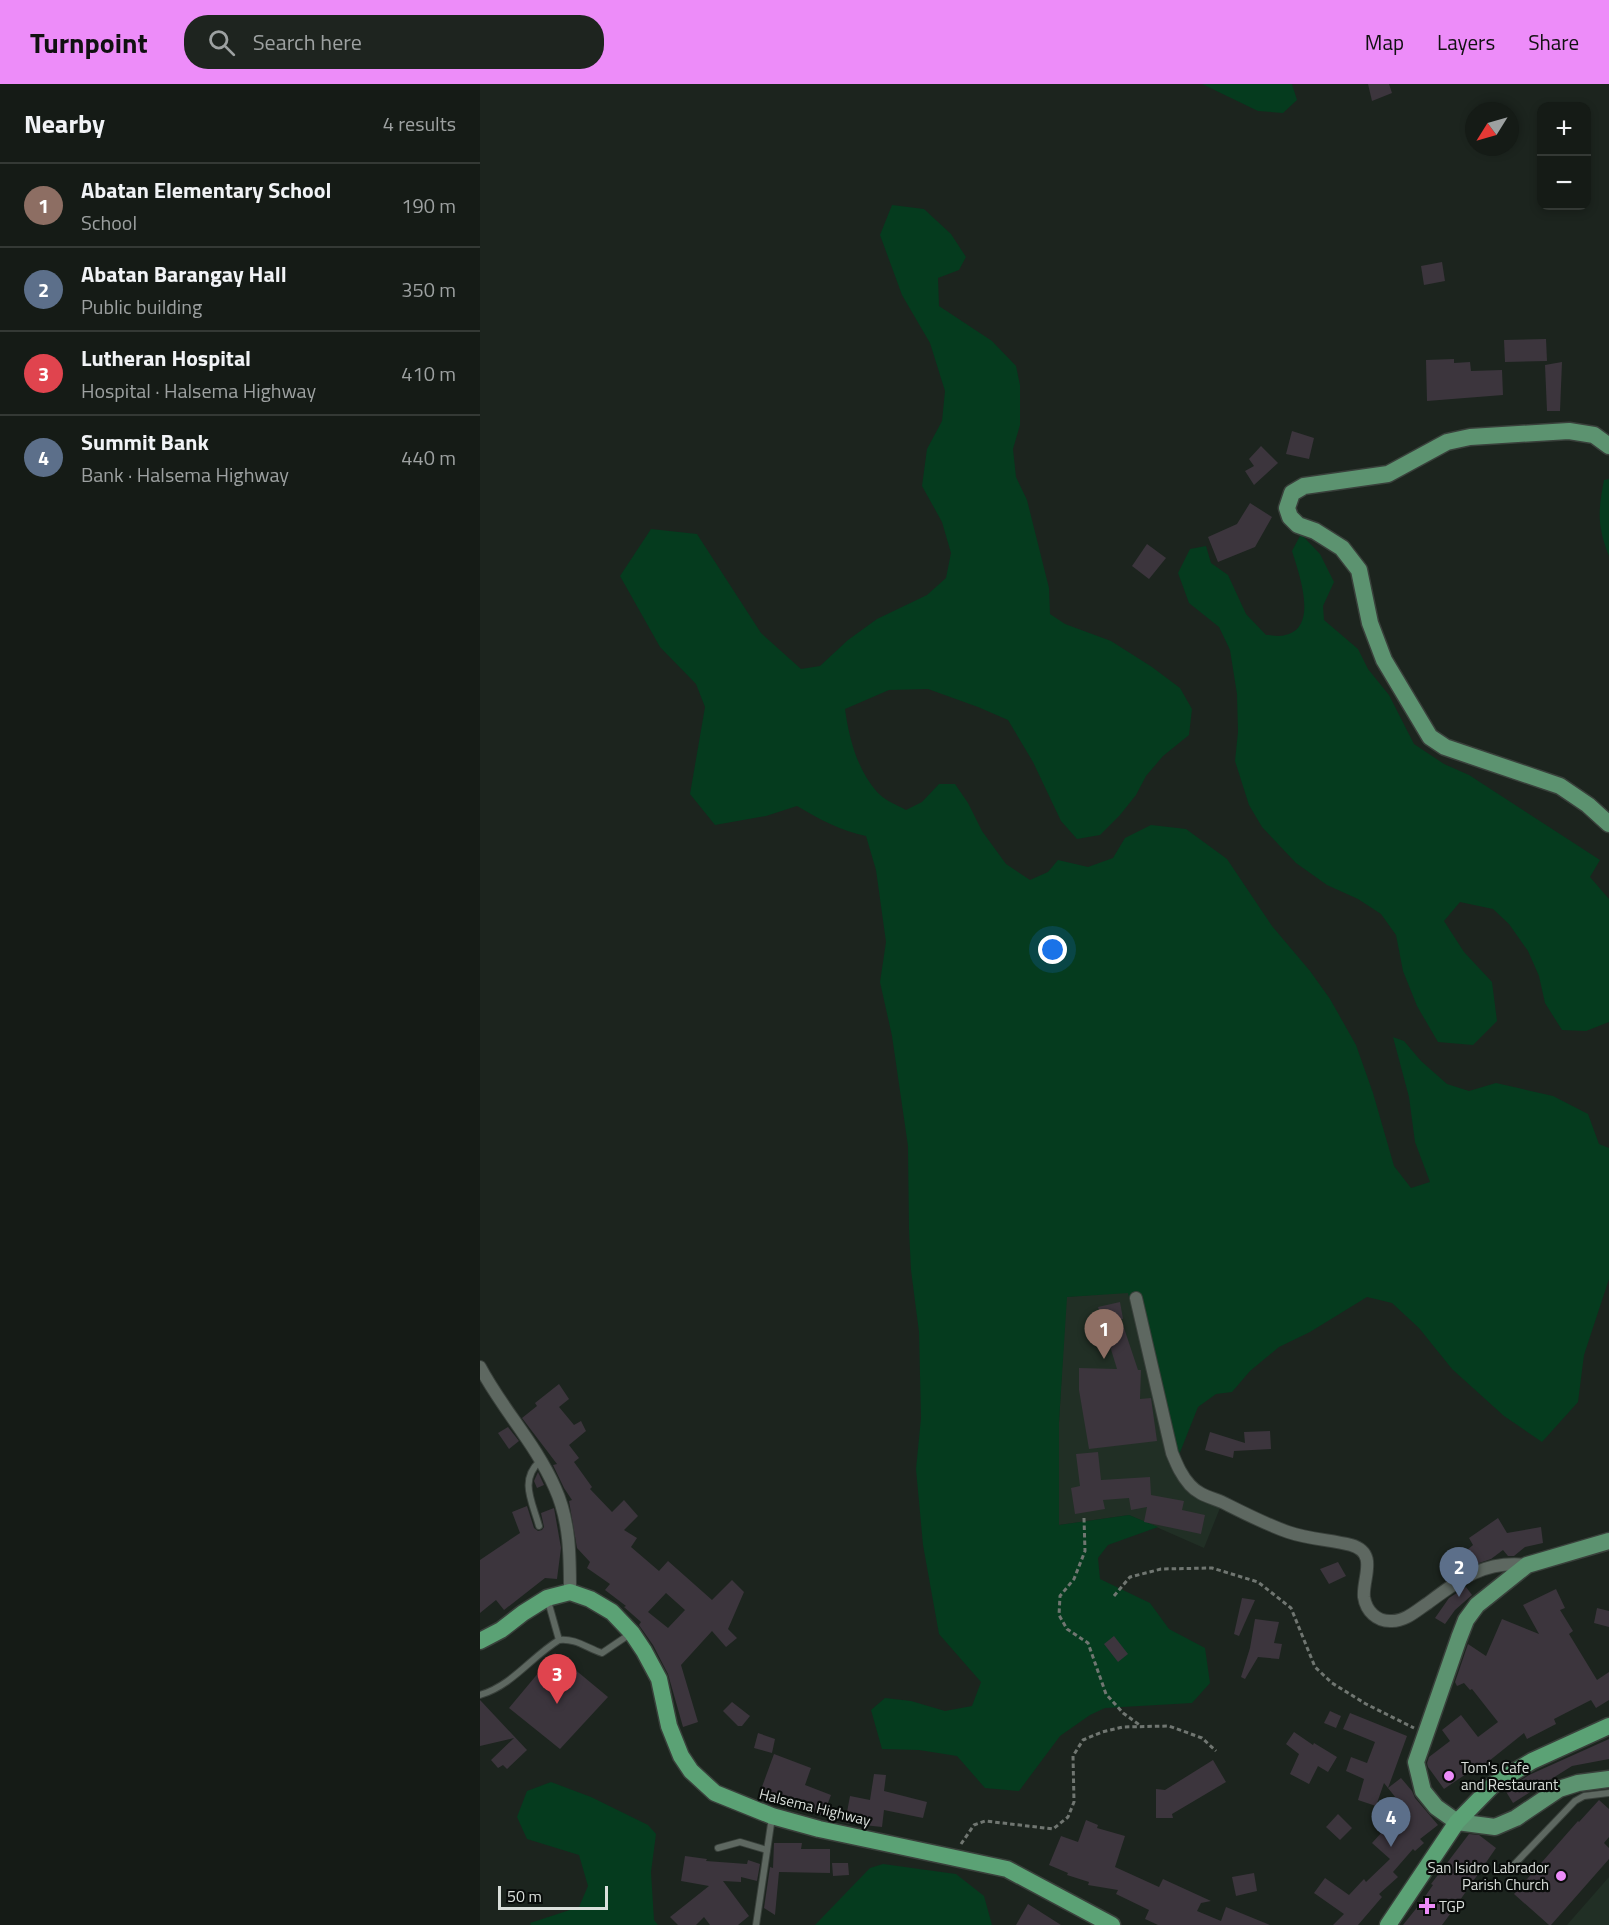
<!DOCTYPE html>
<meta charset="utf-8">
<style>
:root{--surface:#151b16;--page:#1e241f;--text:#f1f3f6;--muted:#9da1a1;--line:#343935;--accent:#ed8cf9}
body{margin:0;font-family:"Titillium Web",sans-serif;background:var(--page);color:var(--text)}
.controls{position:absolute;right:18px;top:18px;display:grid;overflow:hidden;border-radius:12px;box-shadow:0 3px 9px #0003}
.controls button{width:54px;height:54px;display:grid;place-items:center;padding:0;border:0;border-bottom:2px solid var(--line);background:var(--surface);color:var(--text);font:30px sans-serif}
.compass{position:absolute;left:985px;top:18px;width:54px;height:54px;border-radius:50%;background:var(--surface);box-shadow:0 3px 9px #0003;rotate:233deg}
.scale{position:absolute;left:18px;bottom:15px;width:110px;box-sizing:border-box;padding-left:6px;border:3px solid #dadfdb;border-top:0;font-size:16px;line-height:21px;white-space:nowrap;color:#dadfdb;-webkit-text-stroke:4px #090c0a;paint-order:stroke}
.you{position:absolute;left:573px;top:866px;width:21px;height:21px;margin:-15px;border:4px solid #fff;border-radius:50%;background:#1a73e8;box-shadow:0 0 0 9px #1a73e833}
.badge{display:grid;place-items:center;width:39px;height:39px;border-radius:50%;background:var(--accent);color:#fff;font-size:20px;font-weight:700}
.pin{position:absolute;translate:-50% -50px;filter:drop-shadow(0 2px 3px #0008)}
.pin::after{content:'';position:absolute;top:32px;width:21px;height:18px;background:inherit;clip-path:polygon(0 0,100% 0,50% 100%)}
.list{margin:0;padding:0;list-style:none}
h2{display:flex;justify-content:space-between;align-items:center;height:78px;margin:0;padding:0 24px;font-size:26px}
h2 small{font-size:20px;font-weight:400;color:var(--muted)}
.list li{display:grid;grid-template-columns:39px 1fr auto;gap:18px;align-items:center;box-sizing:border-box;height:84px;padding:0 24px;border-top:2px solid var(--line)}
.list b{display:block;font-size:22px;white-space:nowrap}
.list p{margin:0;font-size:20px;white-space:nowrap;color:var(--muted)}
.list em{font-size:20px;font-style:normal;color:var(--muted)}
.icon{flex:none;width:33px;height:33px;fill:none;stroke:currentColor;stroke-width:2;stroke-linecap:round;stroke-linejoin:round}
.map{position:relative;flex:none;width:1129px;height:1841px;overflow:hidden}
header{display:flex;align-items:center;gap:36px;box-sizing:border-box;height:84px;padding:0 30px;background:var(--accent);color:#111}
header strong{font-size:28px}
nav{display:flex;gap:33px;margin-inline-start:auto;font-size:21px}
.search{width:420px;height:54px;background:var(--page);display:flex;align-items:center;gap:15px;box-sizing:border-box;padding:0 21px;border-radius:24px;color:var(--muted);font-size:22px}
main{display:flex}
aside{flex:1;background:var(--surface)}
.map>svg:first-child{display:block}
</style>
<header>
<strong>Turnpoint</strong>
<div class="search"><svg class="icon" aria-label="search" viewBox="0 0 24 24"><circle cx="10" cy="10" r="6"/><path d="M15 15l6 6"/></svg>Search here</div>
<nav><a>Map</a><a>Layers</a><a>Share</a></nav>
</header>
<main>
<aside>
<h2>Nearby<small>4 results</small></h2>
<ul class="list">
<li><span class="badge" style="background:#8d6e63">1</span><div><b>Abatan Elementary School</b><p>School</p></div><em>190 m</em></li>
<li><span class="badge" style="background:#5c6f8a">2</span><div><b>Abatan Barangay Hall</b><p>Public building</p></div><em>350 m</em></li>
<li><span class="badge" style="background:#e0444e">3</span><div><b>Lutheran Hospital</b><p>Hospital · Halsema Highway</p></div><em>410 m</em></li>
<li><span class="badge" style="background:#5c6f8a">4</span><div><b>Summit Bank</b><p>Bank · Halsema Highway</p></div><em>440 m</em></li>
</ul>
</aside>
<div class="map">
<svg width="1129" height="1841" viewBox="0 0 1129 1841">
<rect width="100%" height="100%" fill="#1c241e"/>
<!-- built -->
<g fill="#212f25">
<path d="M648,1208L693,1386L740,1424L724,1464L649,1431L579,1441V1338L586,1213Z"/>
<path d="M1129,1793V1841H1087Z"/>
</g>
<!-- green -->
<g fill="#053b1e">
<path d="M722,0H812L817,16L803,29L778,27Z"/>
<path d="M412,121L444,125L471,150L486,173L479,186L458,194L459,222L512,257L536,282L540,301V341L533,365L536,393L547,416L569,504L570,530L585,540L631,557L672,583L700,604L712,625L709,651L683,672L666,692L656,711L640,731L620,751L597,755L581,737L553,678L528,636L498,623L448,605L409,606L365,625C369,654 377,685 397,708C404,716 417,721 426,726L442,718L459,700H475L488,719L502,747L526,780L550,796L568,788L578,776L608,783L633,774L645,754L671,741L706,745L747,775L792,842L830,887L850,915L876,961L893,1009L914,1082L931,1104L950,1098L935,1058L929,1013L913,953L924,957L941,977L967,1000L989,1007L1016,999L1073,1012L1108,1030L1119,1060L1129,1064V1195L1104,1271L1098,1318L1062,1358L1024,1332L972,1285L939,1244L912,1219L887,1213L830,1248L799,1263L770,1287L752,1308L736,1310L718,1323L693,1386L648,1209L587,1213L579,1338V1441L649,1431L678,1443L628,1461L618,1474L620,1495L670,1519L689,1545L725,1564L730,1599L712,1619L625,1624L610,1631L580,1652L539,1707L505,1704L477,1672L439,1666L402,1665L391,1626L405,1614L431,1617L465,1627L492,1622L501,1598L459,1550L443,1461L436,1385L441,1334L439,1248L431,1186L429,1146L428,1062L412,952L400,898L406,858L396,786L386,752C361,747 339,735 317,722L286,732L235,741L210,710L225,623L216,600L180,563L140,492L171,445L217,450L281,549L321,585L340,582L368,556L397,535L447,511L466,494L471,469L462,438L442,402L447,365L462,337L465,307L450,259L422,211L400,151Z"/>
<path d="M1129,395V472C1117,442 1118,427 1124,396Z"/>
<path d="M821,450L840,470L854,498L843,522L844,536L878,565L888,585L909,611L934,660L964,680L989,691L1120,776L1110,793L1129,815V938L1106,947L1082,946L1065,919L1059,892L1048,867L1029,840L1013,825L980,818L964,837L984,868L1012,898L1017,937L993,961L958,958L937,922L923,887L916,851L901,830L878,815L847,801L816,779L782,743L769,721L755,677L758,648L757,610L750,566L739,543L709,519L698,489L710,465L726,462L731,479L748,491L766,530L786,551C792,551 800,553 805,551C840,544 818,487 812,467Z"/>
<path d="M71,1698L111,1713L168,1741L176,1750L171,1788L174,1836L178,1841H51L50,1839L99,1823L108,1802L99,1771L47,1755L37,1733L47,1707Z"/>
<path d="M403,1780L476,1790L504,1812L512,1841H335L390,1784Z"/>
</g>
<!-- building -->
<g fill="#3c353d" fill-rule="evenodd">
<path d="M888,0H909L912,9L892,17Z"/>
<path d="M962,178L965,197L944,201L941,182Z"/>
<path d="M1066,255L1067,277L1025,278L1024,256Z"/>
<path d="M974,275V279L990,278L991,287L1022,286L1023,311L947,317L946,276Z"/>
<path d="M1082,278L1080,327H1067L1065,281Z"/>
<path d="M812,347L834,354L829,375L806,370Z"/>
<path d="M781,362L798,379L774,401L765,387L774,382L769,375Z"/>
<path d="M770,419L792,433L775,463L738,478L728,453L757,440Z"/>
<path d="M667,460L686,474L669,495L652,482Z"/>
<path d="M640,1218L643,1235H641L658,1286H661L660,1315L671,1314L677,1357L609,1365L599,1306V1284L637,1285L618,1223Z"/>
<path d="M79,1300L89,1315L79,1323L94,1341L101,1337L106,1347L89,1361L99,1374L94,1378L112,1403L110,1405L132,1428L144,1416L158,1432L144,1446L157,1454L151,1463L179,1487L188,1477L232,1516L252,1496L264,1508L248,1545L257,1554L246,1563L232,1547L201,1581L218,1638L203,1643L188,1590L173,1561L159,1541L161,1538L144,1523L146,1522L125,1506L130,1500L107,1484L110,1478L97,1464L89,1417L92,1416L84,1404L73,1381L77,1380L42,1334L57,1322L55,1319ZM186,1509L205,1526L188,1544L168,1528Z"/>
<path d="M28,1343L39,1357L29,1365L18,1349Z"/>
<path d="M790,1347L791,1365L754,1367L753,1374L725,1366L730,1348L765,1359L764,1348Z"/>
<path d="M618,1368L621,1396L670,1393L671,1411L704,1417L702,1426L725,1431L721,1450L664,1438L667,1423L651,1426L649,1414L623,1416L625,1425L595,1430L591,1404L600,1402L596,1370Z"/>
<path d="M58,1388L64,1401L57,1404L54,1397Z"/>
<path d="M47,1422L54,1444L58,1447L62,1446L64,1443L61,1429L74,1424L81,1464L77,1495L65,1494L24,1526L16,1516L0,1529V1476L40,1449L32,1428Z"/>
<path d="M1018,1434L1027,1449L1061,1443L1063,1459L1045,1463L1034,1472H1028L1023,1466L1011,1475L987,1483L979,1473L993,1461L989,1454Z"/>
<path d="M858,1478L866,1492L849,1500L840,1485Z"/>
<path d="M986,1503L992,1511L975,1526L965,1540L955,1534L969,1514Z"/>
<path d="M1076,1505L1085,1524L1080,1526L1093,1547L1089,1550L1117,1596L1129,1588V1616L1116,1624L1111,1616L1074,1635L1076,1640L1047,1655L1044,1649L994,1689L992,1686L964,1705L948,1683L947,1679L949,1673L970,1657L962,1646L981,1631L998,1653L1018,1638L992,1605L990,1606L984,1599L977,1602L975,1598L988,1560L1006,1572L1022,1535L1059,1550L1043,1521Z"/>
<path d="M762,1514L775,1516L759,1552L754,1550Z"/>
<path d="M1117,1524L1129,1527V1543L1114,1539Z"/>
<path d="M775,1535L799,1538L794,1559L802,1560L799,1575L778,1573L765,1595L761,1593L770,1564Z"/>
<path d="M634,1552L648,1570L638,1578L624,1560Z"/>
<path d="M75,1569L128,1613L80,1665L29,1624Z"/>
<path d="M0,1616L47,1666L27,1685L23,1681L18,1684L11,1676L34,1654L0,1662Z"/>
<path d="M252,1618L270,1632L262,1642H258L243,1627Z"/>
<path d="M850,1627L861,1632L856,1644L844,1639Z"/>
<path d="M870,1629L927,1652L908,1704L921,1694L932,1707L935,1714L958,1741L940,1755L944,1759L935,1767L933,1765L913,1788L918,1793L899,1810L902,1813L878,1841H853L864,1830L834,1809L845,1794L869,1811L884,1795L886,1798L910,1775L892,1759L924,1724L904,1699L896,1722L878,1716L884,1695L866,1687L871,1673L887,1679L895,1658L863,1645Z"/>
<path d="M814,1648L833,1661L834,1659L857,1673L848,1688L838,1682L829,1700L810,1690L819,1670L806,1660Z"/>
<path d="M278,1649L295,1655L292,1669L274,1664Z"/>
<path d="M1129,1655V1675L1092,1682L1033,1719L1025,1706L1049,1691Z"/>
<path d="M294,1670L331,1684L325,1701L351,1711L343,1732L317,1722L316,1725L279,1711Z"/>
<path d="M733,1676L746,1698L692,1730L693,1734H676V1705L685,1706Z"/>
<path d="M394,1690L406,1691L404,1707L447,1718L443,1734L404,1726L402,1743L365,1739L370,1712L390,1716Z"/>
<path d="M1119,1716L1129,1725V1753L1124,1759L1129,1764V1775L1071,1841H1069L1034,1810L1098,1737L1099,1738Z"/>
<path d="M858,1730L872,1744L860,1756L846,1743Z"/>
<path d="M606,1736L618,1741L617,1744L645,1752L635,1783L679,1803L683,1795L731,1817L721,1819L717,1827L741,1837L746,1823L790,1841H678L665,1835L669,1826L636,1810L638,1806L608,1801L609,1798L587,1791L588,1789L569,1781L581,1752L598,1758Z"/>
<path d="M989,1750L999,1751L1016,1764L976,1822L962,1841H923L939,1821L953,1801L951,1800Z"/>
<path d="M294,1759H322L321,1765H350V1789L299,1788L295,1831L284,1824L290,1783L293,1784Z"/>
<path d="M205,1772L227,1775L226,1777L267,1780L268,1776L280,1780L277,1797L261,1793V1798L243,1797L269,1832L258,1841H230L224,1833L216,1841H198L190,1833L229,1802L201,1797Z"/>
<path d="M352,1779H368L369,1791L353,1792Z"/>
<path d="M774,1789L777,1807L756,1812L752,1793Z"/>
<path d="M548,1820L581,1841H536Z"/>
</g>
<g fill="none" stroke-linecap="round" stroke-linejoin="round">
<!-- service casing -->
<g stroke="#39403b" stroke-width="8">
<g id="service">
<path d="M59,1442C52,1417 39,1396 60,1377"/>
<path d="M79,1556C95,1554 107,1564 122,1569L150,1550"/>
<path d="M0,1611C33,1601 51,1573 79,1556L68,1517"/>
<path d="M238,1764L260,1758L287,1766"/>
<path d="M1028,1787L1095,1717L1104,1712L1129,1709"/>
<path d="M276,1841L292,1733"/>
</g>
</g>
<!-- minor casing -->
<g stroke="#39403b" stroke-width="14">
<g id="minor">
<path d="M656,1214L692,1369C697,1381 701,1391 710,1401C719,1411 730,1413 742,1418C764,1429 785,1440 808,1448C828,1455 851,1456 871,1461C899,1469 882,1495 884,1513C886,1527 897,1538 912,1537C926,1537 937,1526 948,1519C980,1495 1005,1476 1047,1481"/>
<path d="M0,1283C22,1325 56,1360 75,1404C90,1437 90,1472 90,1508"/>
</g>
</g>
<!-- primary casing -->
<g stroke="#39403b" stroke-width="19">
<g id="primary">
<path d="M1129,362L1114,351L1089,347L990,353L967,358L908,390L824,402L812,409L807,424L810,433L818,441L835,447L862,464L879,486L890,539L904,576L950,653L965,663L1080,702L1108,721L1129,740"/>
<path d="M1129,1457L1047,1481L997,1521L986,1536L979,1554L936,1678L943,1707L956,1723L977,1738L1015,1743L1036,1734L1079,1705L1098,1699L1129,1695"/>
</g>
</g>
<!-- trunk casing -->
<g stroke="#39403b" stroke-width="19">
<g id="trunk">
<path d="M0,1557L21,1546L43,1529L67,1514L90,1508L110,1515L132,1528L152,1549L164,1567L179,1595L189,1642L201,1672L211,1687L235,1709L292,1732L339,1745L527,1785L632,1841"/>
<path d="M908,1841L977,1738L1014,1700L1052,1677L1129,1642"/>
</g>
</g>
<!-- path -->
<g stroke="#707671" stroke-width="3" stroke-dasharray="4.5 3" stroke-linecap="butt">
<path d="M604,1434L605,1467L594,1495L580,1512L579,1531L587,1545L608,1559L626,1610L643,1629L661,1642"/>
<path d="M634,1512L650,1493L681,1485L732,1484L778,1498L811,1524L835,1583L852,1599L886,1620L934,1644"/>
<path d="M481,1760L494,1741L505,1737L573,1745L588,1733L594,1718L593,1672L603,1656L622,1648L643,1643L689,1642L722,1654L736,1667"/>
</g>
<!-- service -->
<use href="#service" stroke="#5e6861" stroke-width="6"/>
<!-- minor -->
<use href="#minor" stroke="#5e6861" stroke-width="12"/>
<!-- primary -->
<use href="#primary" stroke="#5c9370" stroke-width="16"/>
<!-- trunk -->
<use href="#trunk" stroke="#5ba275" stroke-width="16"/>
</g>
<!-- markers -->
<g fill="#ed8cf9" stroke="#090c0a" stroke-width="2">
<circle cx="969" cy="1692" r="6"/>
<circle cx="1081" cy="1792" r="6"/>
<path d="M944 1813h6v6h6v6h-6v6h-6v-6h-6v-6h6z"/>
</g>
<g text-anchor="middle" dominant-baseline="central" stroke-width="4.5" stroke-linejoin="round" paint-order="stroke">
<!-- poi labels -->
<g font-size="15" fill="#dadfdb" stroke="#090c0a" text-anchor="start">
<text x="981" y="1683">Tom's Cafe<tspan x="981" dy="17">and Restaurant</tspan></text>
<text x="1069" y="1783" text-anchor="end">San Isidro Labrador<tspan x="1069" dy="17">Parish Church</tspan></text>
<text x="959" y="1822">TGP</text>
</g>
<!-- street labels -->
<g font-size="15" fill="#dadfdb" stroke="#090c0a">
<text transform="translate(335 1723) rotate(14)">Halsema Highway</text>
</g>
</g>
</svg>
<div class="controls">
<button>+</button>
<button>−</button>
</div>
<svg class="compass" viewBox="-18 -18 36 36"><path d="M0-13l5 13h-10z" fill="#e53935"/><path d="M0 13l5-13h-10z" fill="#9da1a1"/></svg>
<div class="scale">50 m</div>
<div class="you"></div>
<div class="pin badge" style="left:624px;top:1275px;background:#8d6e63">1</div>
<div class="pin badge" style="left:979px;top:1513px;background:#5c6f8a">2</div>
<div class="pin badge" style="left:77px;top:1620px;background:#e0444e">3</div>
<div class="pin badge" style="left:911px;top:1763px;background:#5c6f8a">4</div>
</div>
</main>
